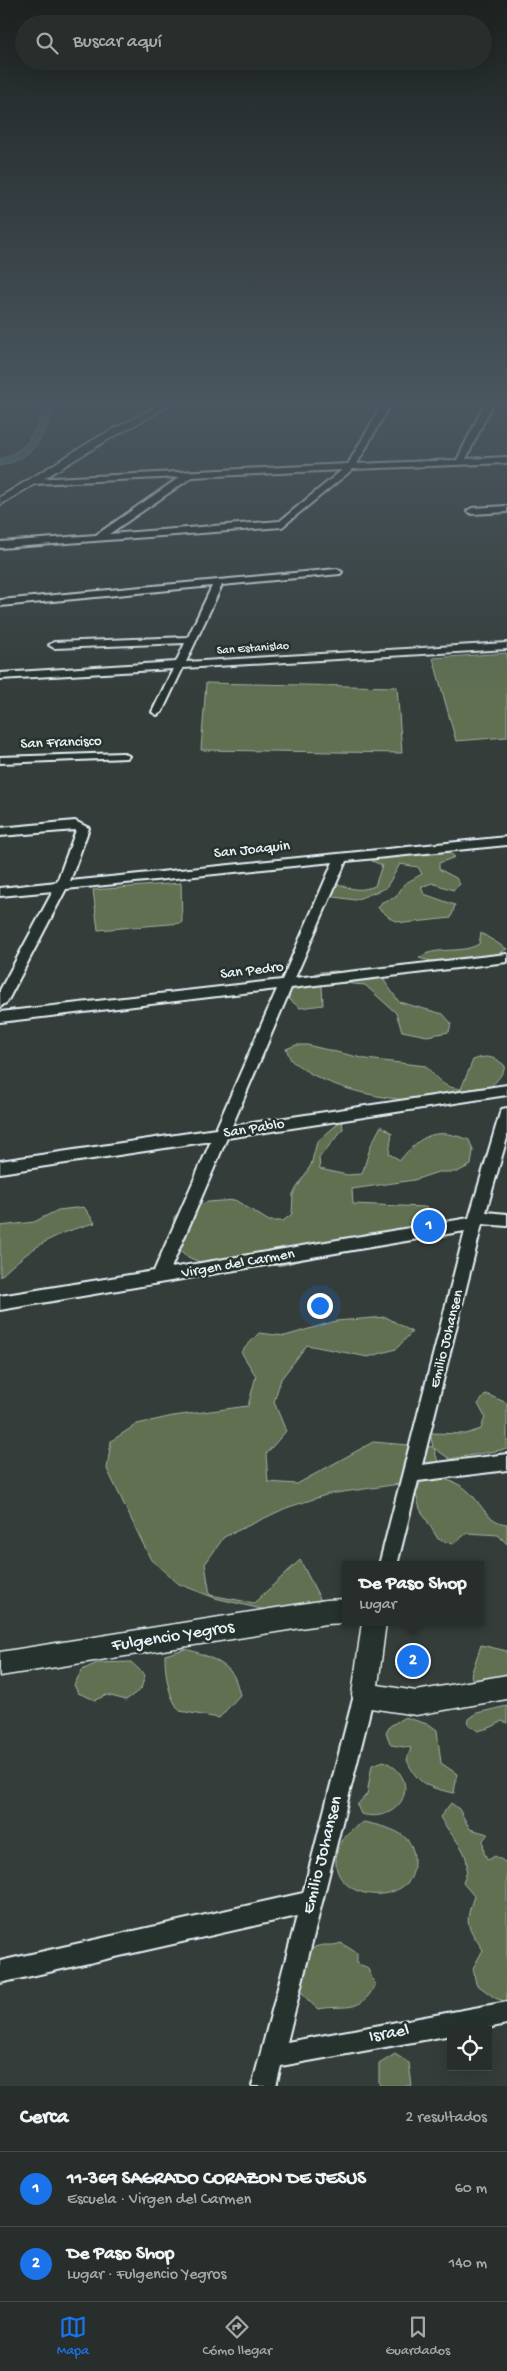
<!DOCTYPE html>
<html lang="es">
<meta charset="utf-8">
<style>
:root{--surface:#272e2c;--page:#2f3634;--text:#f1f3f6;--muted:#a4a8a9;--line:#434a48;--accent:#1a73e8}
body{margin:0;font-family:"Gochi Hand",sans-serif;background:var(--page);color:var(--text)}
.controls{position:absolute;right:15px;bottom:15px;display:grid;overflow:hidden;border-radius:0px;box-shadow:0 5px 20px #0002}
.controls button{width:45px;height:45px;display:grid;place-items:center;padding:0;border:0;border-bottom:1px solid var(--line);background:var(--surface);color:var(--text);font:25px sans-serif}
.you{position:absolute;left:319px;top:1305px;width:18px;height:18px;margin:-12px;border:4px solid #fff;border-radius:50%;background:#1a73e8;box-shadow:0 0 0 8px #1a73e833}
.badge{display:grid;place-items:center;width:32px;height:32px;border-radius:50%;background:var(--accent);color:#fff;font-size:16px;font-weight:700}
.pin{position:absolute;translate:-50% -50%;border:2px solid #fff;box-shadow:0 1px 5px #0006}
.popup{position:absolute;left:342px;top:1561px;width:142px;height:65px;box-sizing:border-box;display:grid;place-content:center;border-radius:0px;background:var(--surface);filter:drop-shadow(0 1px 4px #0005);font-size:16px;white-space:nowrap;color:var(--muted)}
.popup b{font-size:19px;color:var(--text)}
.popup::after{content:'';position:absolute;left:50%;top:100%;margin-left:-10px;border:10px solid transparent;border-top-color:var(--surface)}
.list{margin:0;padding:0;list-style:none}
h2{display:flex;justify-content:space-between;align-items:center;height:65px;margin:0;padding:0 20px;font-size:21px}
h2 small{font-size:16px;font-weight:400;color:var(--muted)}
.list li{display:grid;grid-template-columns:32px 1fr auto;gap:15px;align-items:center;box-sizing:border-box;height:75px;padding:0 20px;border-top:1px solid var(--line)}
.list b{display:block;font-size:19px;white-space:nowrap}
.list p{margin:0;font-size:16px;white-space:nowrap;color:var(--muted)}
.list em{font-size:16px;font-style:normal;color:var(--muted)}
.icon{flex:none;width:28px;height:28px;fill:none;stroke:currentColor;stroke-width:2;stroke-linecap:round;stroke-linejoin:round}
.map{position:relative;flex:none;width:507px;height:2086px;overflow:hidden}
.search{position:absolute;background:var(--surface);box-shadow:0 5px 20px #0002;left:15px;right:15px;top:15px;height:55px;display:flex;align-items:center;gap:12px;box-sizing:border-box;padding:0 18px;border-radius:28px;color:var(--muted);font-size:19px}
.sheet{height:215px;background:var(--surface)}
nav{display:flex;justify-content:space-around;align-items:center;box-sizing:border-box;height:70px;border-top:1px solid var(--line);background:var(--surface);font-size:14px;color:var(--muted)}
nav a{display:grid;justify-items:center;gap:2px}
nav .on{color:var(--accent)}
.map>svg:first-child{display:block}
</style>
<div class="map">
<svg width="507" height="2086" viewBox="0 0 507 2086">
<rect width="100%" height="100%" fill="#343d3a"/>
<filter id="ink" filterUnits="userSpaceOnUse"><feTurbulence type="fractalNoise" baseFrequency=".02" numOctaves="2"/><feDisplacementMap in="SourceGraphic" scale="10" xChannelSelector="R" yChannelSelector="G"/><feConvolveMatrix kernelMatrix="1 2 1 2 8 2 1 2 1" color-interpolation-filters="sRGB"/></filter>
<g filter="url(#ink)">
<!-- green -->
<g fill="#607051" stroke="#a4b0a4">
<path d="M507,653V737L456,741L433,658Z"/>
<path d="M206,683L397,687L402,753L201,750Z"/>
<path d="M434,850L447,851L455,857L439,863V869L456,878L460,884L453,890L432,883L421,887L424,894L455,905L451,918L405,923L393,920L378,908L382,902L396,897L404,884L422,874L418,867L400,864L386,888L355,900L334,897L324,891L323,884C345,880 349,896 375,886L382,865L372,861L370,855Z"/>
<path d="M181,883L182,923L98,930L93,890Z"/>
<path d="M481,933L507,949L495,956L439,963L419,958C435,945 461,955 479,944Z"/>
<path d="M335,971L373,974L383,979L399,1002L443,1014L451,1023L449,1032L427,1036L402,1031L396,1013L365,985L331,982L322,986L323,1005L300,1008L284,995V985L320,972Z"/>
<path d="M296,1045H307L366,1059L426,1066C437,1079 443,1088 461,1089L473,1060C486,1055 494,1056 505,1066C503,1076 488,1092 477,1095C430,1110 344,1096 303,1069C300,1066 293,1063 291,1060C289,1057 288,1052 286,1049Z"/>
<path d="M342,1120L343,1129L319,1158L320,1169L347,1175L362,1174L371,1145L381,1126L392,1133L389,1154L400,1160C422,1134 436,1127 469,1140L473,1150L471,1165L457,1172H438L414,1180L352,1189L353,1204L424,1207L438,1211V1223L283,1265L246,1267L202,1263L188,1257L177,1248L173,1238L174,1217L182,1209L208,1202L235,1200L269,1221H283L292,1214L293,1194L311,1165L317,1142Z"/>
<path d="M84,1207L95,1223C54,1233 30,1248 0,1277V1226L34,1222L58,1210Z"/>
<path d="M386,1317L412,1332L396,1349L368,1357L307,1345L281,1379L274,1402L286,1431L266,1454L268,1482L297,1484L373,1442L433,1447L430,1433L466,1434L481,1429L485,1417L478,1404L486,1394L507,1403V1449L450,1459L434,1448L440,1470L436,1477C448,1480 460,1483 469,1492C482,1504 487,1522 507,1524V1544L498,1535L467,1533L453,1544L438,1539L420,1509L416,1494L421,1481L329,1494L286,1508L224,1537L205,1564L210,1595L254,1603L300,1560L328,1614L295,1617L215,1598L179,1584L151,1560L107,1469L111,1441L137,1424L173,1416L248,1406L256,1376L241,1352L259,1333L285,1336L336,1321Z"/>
<path d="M481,1645L507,1651V1688L453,1709L473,1682L471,1675Z"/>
<path d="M185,1649C198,1652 223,1661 231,1672C236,1678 238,1688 240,1695L219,1718L180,1711C168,1697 165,1673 165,1655Z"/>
<path d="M131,1662L145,1675L141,1689L126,1700L107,1695L95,1700L78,1693L74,1685L82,1670L97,1663Z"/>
<path d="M507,1706V1723L502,1721L492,1727L478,1731L468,1724L469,1719L477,1713Z"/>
<path d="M405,1717L430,1725L437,1730L441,1763L457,1774L454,1793C427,1787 418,1785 407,1760L411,1748L391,1745L386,1733L390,1726Z"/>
<path d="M384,1761C424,1780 401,1825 361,1814L357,1805L367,1794L372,1765Z"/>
<path d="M451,1803L459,1809L470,1829L488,1834L483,1840L484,1853L488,1860L495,1856L507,1863V2002L495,1998L476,1984L473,1968L483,1950C467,1925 464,1925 474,1896L463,1883C476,1852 454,1843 440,1817Z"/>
<path d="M364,1822C389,1828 416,1832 414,1863C414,1870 412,1879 406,1884C378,1908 320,1888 340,1845C346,1833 352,1828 364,1822Z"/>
<path d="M341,1943L357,1953V1963L368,1969L375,1985C360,2015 345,2004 318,2009C300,1994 294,1986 304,1963C307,1957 310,1950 315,1947C325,1943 332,1947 341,1943Z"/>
<path d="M395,2054L409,2063L412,2086H380L379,2083V2064Z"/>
</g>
<!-- water -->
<path fill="#4b6e72" stroke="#8aa2a8" d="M43,403H57C43,435 39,456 0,466V459C28,450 38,430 43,403Z"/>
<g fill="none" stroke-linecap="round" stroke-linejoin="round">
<!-- minor casing -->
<g stroke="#e8f1f8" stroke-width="4">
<g id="minor">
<path d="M383,403H391L357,464L457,460L485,403H493L466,459L507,457V463L353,469L282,527L0,548V542L96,535L180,477L34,484L30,481L31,479L348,464ZM342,470L280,521L109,534L192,477Z"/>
<path d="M507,506V512L472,514L467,511L472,508Z"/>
<path d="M337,569L342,572L340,574L222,585L186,662L507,643V649L183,668L162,712L157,715L152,712L173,669L0,679V673L176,662L185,643L54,648L49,645L54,642L188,637L212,586L0,606V600Z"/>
<path d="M123,753L129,756L127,758L0,763V757Z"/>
<path d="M75,821L89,828L70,881L507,837V845L346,861L295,978L507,954V962L291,988L232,1126L507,1085V1095L227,1138L171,1268L469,1218L500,1113L502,1109L507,1108V1138L486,1212L507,1214V1226L482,1224L422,1465L507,1454V1470L418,1481L397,1565H379L465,1231L0,1310V1296L154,1271L211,1141L0,1173V1161L216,1129L277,989L0,1022V1012L282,980L333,862L66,889L7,1002L0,1007V990L53,891L0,896V888L57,882L76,830L0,836V828Z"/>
<path d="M364,1685L371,1688L374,1695L287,2042L507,2002V2024L477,2030H451V2035L281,2066L276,2086H252L297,1916L0,1983V1961L303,1893L354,1695L357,1688Z"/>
</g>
</g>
<!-- tertiary casing -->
<g stroke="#e8f1f8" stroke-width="3">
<g id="tertiary">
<path d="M163,403H175L106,441L0,505V497L98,437Z"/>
<path d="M346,1599V1623L326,1624L0,1676V1652L326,1600Z"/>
<path d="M362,1622H386L378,1685L416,1691L507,1675V1699L416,1715L364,1707L355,1704L352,1695Z"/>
</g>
</g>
<!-- minor -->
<use href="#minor" fill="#26332d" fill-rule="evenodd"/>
<!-- tertiary -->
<use href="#tertiary" fill="#26332d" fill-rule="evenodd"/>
</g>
</g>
<!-- sky -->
<linearGradient id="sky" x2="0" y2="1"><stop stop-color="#1d2220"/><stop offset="0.58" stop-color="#4a5760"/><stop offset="1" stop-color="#4a5760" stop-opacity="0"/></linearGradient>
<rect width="507" height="695" fill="url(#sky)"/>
<g text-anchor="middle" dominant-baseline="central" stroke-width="5" stroke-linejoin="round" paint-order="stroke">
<!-- far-street labels -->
<g font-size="12" fill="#e8f1f8" stroke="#26332d">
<text transform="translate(253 649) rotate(-4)">San Estanislao</text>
</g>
<!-- street labels -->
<g font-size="15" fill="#e8f1f8" stroke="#26332d">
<text transform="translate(61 743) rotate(-2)">San Francisco</text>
<text transform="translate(252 850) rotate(-6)">San Joaquin</text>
<text transform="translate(252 971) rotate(-7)">San Pedro</text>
<text transform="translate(254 1129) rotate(-9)">San Pablo</text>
<text transform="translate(238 1264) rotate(-10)">Virgen del Carmen</text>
<text transform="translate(447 1339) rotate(-76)">Emilio Johansen</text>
</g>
<!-- near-street labels -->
<g font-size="18" fill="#e8f1f8" stroke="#26332d">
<text transform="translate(173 1637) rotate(-9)">Fulgencio Yegros</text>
<text transform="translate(323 1855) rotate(-76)">Emilio Johansen</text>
<text transform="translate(389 2034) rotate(-10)">Israel</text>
</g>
</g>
</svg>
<div class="controls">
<button><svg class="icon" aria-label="locate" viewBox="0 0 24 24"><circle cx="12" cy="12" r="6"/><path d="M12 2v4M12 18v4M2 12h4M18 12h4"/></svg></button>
</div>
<div class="you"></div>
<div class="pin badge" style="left:429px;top:1226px">1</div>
<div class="pin badge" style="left:413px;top:1661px">2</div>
<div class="popup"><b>De Paso Shop</b>Lugar</div>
<div class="search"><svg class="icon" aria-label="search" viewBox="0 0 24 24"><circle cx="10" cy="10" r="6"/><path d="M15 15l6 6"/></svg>Buscar aquí</div>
</div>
<section class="sheet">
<h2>Cerca<small>2 resultados</small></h2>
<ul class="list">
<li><span class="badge">1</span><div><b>11-369 SAGRADO CORAZON DE JESUS</b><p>Escuela · Virgen del Carmen</p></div><em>60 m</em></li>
<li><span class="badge">2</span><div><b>De Paso Shop</b><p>Lugar · Fulgencio Yegros</p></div><em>140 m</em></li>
</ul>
</section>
<nav>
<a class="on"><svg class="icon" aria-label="map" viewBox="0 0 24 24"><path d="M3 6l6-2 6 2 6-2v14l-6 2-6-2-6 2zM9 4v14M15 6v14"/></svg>Mapa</a>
<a><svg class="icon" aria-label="directions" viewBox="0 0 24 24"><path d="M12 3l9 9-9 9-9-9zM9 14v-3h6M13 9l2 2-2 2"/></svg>Cómo llegar</a>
<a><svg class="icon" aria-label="saved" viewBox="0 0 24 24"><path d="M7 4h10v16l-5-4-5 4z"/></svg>Guardados</a>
</nav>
